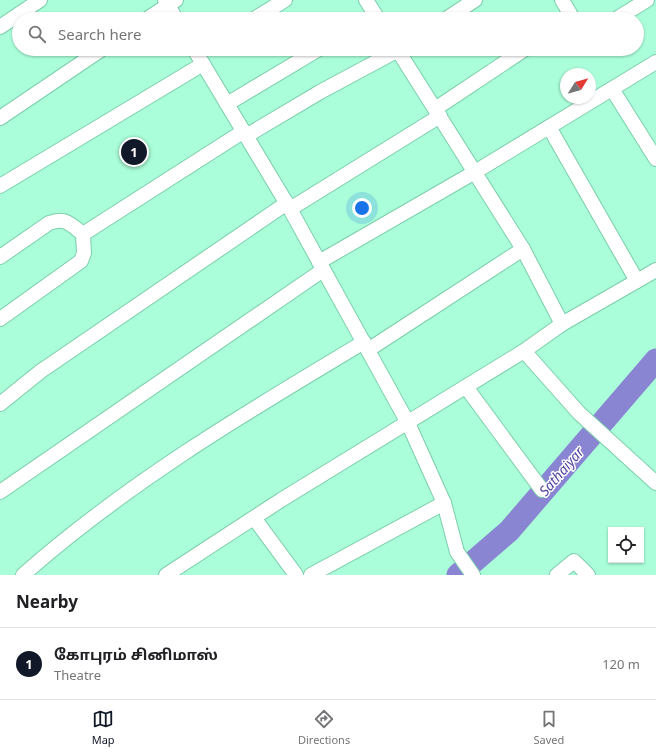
<!DOCTYPE html>
<meta charset="utf-8">
<style>
:root{--surface:#fff;--page:#f6f6f6;--text:#202124;--muted:#757577;--line:#e0e0e0;--accent:#111827}
body{margin:0;font-family:"Noto Sans","Noto Sans Tamil",sans-serif;background:var(--page);color:var(--text)}
.controls{position:absolute;right:12px;bottom:12px;display:grid;overflow:hidden;border-radius:0px;box-shadow:0 1px 3px #0004}
.controls button{width:36px;height:36px;display:grid;place-items:center;padding:0;border:0;border-bottom:1px solid var(--line);background:var(--surface);color:var(--text);font:20px sans-serif}
.compass{position:absolute;left:560px;top:68px;width:36px;height:36px;border-radius:50%;background:var(--surface);box-shadow:0 1px 3px #0004;rotate:53deg}
.you{position:absolute;left:362px;top:208px;width:14px;height:14px;margin:-10px;border:3px solid #fff;border-radius:50%;background:#1a73e8;box-shadow:0 0 0 6px #1a73e833}
.badge{display:grid;place-items:center;width:26px;height:26px;border-radius:50%;background:var(--accent);color:#fff;font-size:13px;font-weight:700}
.pin{position:absolute;translate:-50% -50%;border:2px solid #fff;box-shadow:0 1px 4px #0006}
.list{margin:0;padding:0;list-style:none}
h2{display:flex;justify-content:space-between;align-items:center;height:52px;margin:0;padding:0 16px;font-size:17px}
h2 small{font-size:13px;font-weight:400;color:var(--muted)}
.list li{display:grid;grid-template-columns:26px 1fr auto;gap:12px;align-items:center;box-sizing:border-box;height:72px;padding:0 16px;border-top:1px solid var(--line)}
.list b{display:block;font-size:15px;white-space:nowrap}
.list p{margin:0;font-size:13px;white-space:nowrap;color:var(--muted)}
.list em{font-size:13px;font-style:normal;color:var(--muted)}
.icon{flex:none;width:22px;height:22px;fill:none;stroke:currentColor;stroke-width:2;stroke-linecap:round;stroke-linejoin:round}
.map{position:relative;flex:none;width:656px;height:575px;overflow:hidden}
.search{position:absolute;background:var(--surface);box-shadow:0 1px 3px #0004;left:12px;right:12px;top:12px;height:44px;display:flex;align-items:center;gap:10px;box-sizing:border-box;padding:0 14px;border-radius:22px;color:var(--muted);font-size:15px}
.sheet{height:124px;background:var(--surface)}
nav{display:flex;justify-content:space-around;align-items:center;box-sizing:border-box;height:56px;border-top:1px solid var(--line);background:var(--surface);font-size:11px;color:var(--muted)}
nav a{display:grid;justify-items:center;gap:2px}
nav .on{color:var(--accent)}
.map>svg:first-child{display:block}
</style>
<div class="map">
<svg width="656" height="575" viewBox="0 0 656 575">
<rect width="100%" height="100%" fill="#aafed9"/>
<g fill="none" stroke-linecap="round" stroke-linejoin="round">
<!-- river -->
<path stroke="#8985d3" stroke-width="23" d="M458,575L509,531L656,360"/>
<!-- minor casing -->
<g stroke="#7bceaa" stroke-width="16">
<g id="minor">
<path d="M165,0L176,19"/>
<path d="M366,0L378,19"/>
<path d="M562,0L572,17L570,19"/>
<path d="M147,19L176,0"/>
<path d="M254,19L285,0"/>
<path d="M446,19L475,0"/>
<path d="M616,19L647,0"/>
<path d="M0,27L40,0"/>
<path d="M194,49L290,209L408,423L444,503L457,552L473,575"/>
<path d="M397,49L523,249L562,324"/>
<path d="M612,89L656,159"/>
<path d="M227,104L319,49"/>
<path d="M435,109L525,49"/>
<path d="M0,118L102,49"/>
<path d="M549,127L637,281"/>
<path d="M246,136L320,92L400,49"/>
<path d="M0,186L203,64"/>
<path d="M290,209L440,116"/>
<path d="M83,234L244,131"/>
<path d="M0,257L49,223C66,217 70,224 83,234L84,253L81,261L0,319"/>
<path d="M319,262L475,172L656,62"/>
<path d="M368,350L523,249"/>
<path d="M524,351L579,413L656,483"/>
<path d="M466,387L542,490"/>
<path d="M0,404L41,371L287,203"/>
<path d="M0,492L323,270"/>
<path d="M254,518L296,575"/>
<path d="M23,575C127,483 245,413 364,342"/>
<path d="M166,575L281,500L524,351L562,324L656,270"/>
<path d="M311,575L444,503"/>
<path d="M557,575L574,561L588,575"/>
</g>
</g>
<!-- minor -->
<use href="#minor" stroke="#fff" stroke-width="14"/>
</g>
<g text-anchor="middle" dominant-baseline="central" stroke-width="3" stroke-linejoin="round" paint-order="stroke">
<!-- water labels -->
<g font-size="14" font-style="italic" fill="#5044a0" stroke="#fff">
<text transform="translate(561 471) rotate(-49)">Sathaiyar</text>
</g>
</g>
</svg>
<div class="controls">
<button><svg class="icon" aria-label="locate" viewBox="0 0 24 24"><circle cx="12" cy="12" r="6"/><path d="M12 2v4M12 18v4M2 12h4M18 12h4"/></svg></button>
</div>
<svg class="compass" viewBox="-18 -18 36 36"><path d="M0-13l5 13h-10z" fill="#e53935"/><path d="M0 13l5-13h-10z" fill="#757577"/></svg>
<div class="you"></div>
<div class="pin badge" style="left:134px;top:152px">1</div>
<div class="search"><svg class="icon" aria-label="search" viewBox="0 0 24 24"><circle cx="10" cy="10" r="6"/><path d="M15 15l6 6"/></svg>Search here</div>
</div>
<section class="sheet">
<h2>Nearby<small></small></h2>
<ul class="list">
<li><span class="badge">1</span><div><b>கோபுரம் சினிமாஸ்</b><p>Theatre</p></div><em>120 m</em></li>
</ul>
</section>
<nav>
<a class="on"><svg class="icon" aria-label="map" viewBox="0 0 24 24"><path d="M3 6l6-2 6 2 6-2v14l-6 2-6-2-6 2zM9 4v14M15 6v14"/></svg>Map</a>
<a><svg class="icon" aria-label="directions" viewBox="0 0 24 24"><path d="M12 3l9 9-9 9-9-9zM9 14v-3h6M13 9l2 2-2 2"/></svg>Directions</a>
<a><svg class="icon" aria-label="saved" viewBox="0 0 24 24"><path d="M7 4h10v16l-5-4-5 4z"/></svg>Saved</a>
</nav>
